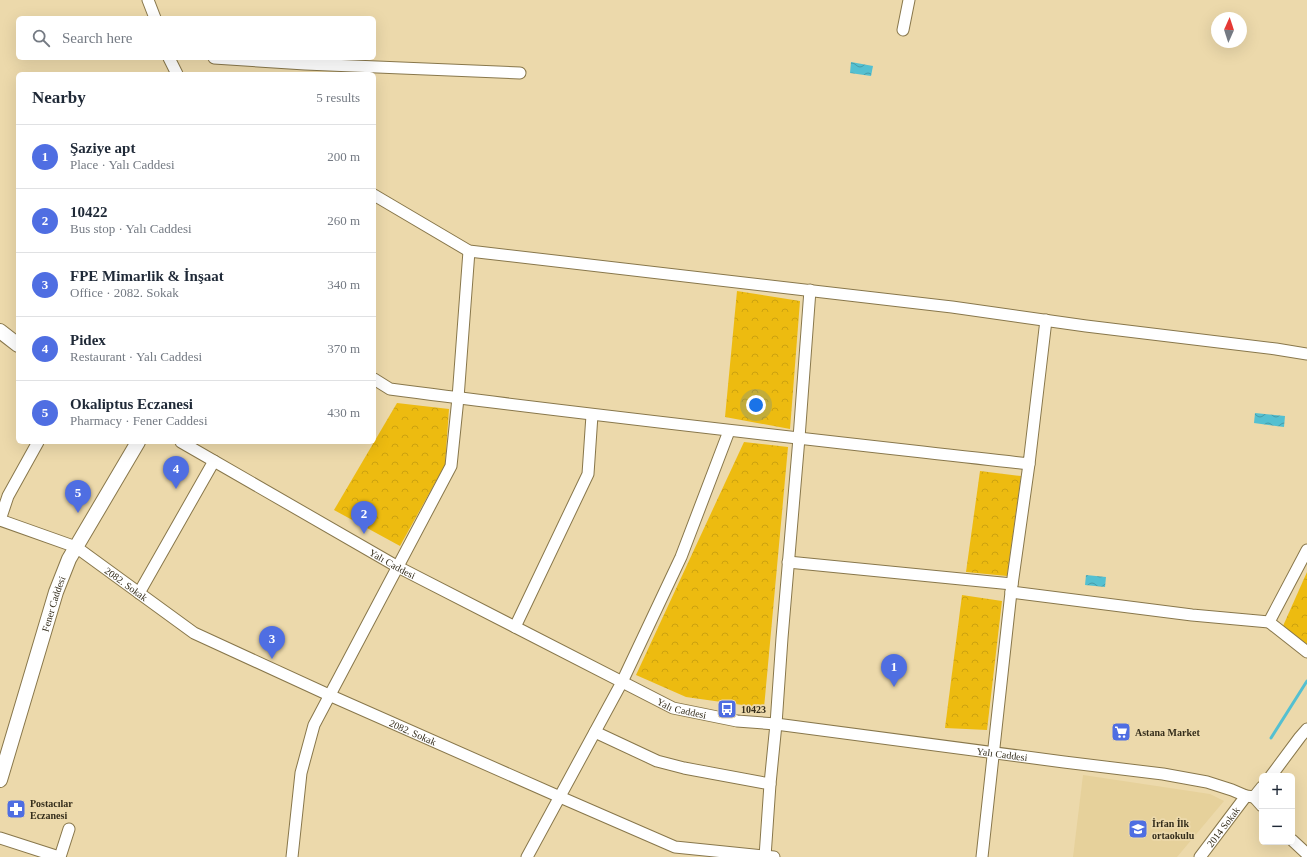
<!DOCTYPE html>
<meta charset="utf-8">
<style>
:root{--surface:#fff;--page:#f6f6f7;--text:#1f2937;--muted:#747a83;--line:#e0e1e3;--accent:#4f6ee2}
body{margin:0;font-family:"Times New Roman",serif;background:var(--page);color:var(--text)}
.controls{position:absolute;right:12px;bottom:12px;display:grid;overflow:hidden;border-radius:6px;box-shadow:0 4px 16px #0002}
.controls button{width:36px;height:36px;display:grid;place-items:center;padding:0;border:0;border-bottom:1px solid var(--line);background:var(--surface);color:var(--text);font:20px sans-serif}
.compass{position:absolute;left:1211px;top:12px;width:36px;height:36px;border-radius:50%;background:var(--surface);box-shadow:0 4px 16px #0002;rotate:3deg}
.you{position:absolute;left:756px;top:405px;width:14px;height:14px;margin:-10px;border:3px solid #fff;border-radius:50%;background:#1a73e8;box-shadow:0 0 0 6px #1a73e833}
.badge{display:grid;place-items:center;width:26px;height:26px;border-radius:50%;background:var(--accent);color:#fff;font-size:13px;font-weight:700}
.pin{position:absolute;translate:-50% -33px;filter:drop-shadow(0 1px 2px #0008)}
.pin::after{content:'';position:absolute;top:21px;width:14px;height:12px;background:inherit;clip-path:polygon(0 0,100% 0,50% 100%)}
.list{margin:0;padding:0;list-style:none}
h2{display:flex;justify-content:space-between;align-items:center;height:52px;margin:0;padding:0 16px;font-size:17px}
h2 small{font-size:13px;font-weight:400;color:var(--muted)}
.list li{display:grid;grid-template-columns:26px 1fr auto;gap:12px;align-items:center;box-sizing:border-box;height:64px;padding:0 16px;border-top:1px solid var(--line)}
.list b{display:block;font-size:15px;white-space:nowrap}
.list p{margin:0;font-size:13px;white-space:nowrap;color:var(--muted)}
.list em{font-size:13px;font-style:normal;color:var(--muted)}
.icon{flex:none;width:22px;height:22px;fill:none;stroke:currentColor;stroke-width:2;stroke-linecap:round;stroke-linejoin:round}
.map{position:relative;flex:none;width:1307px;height:857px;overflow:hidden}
.search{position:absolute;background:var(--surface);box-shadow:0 4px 16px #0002;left:16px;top:16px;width:360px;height:44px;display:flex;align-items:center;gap:10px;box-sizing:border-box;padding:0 14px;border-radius:6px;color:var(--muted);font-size:15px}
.panel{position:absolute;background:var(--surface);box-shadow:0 4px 16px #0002;left:16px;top:72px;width:360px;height:372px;border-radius:6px}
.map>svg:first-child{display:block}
</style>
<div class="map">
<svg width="1307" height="857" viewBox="0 0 1307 857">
<defs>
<pattern id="park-crowns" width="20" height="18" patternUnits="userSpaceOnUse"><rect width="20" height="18" fill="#edbb10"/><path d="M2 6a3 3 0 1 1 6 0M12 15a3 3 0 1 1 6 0" fill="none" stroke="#cca10f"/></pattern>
<pattern id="water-waves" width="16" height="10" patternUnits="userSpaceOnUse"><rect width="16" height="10" fill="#54c0d1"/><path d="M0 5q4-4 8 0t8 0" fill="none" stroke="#469ca9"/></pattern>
</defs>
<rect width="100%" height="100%" fill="#ecd9ab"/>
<!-- built -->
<path fill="#e6d19b" d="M1083,775L1210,794L1224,801L1177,857H1073Z"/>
<!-- park -->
<g fill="url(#park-crowns)">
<path d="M737,291L800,301L790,429L725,417Z"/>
<path d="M397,403L449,409L445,465L400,546L334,510Z"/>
<path d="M744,442L788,447L764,708L686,697L636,675Z"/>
<path d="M980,471L1021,476L1007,576L966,572Z"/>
<path d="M1307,572V645L1283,626Z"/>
<path d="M962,595L1002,601L987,730L945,728Z"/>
</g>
<!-- water -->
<g fill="url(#water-waves)">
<path d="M851,62L873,66L871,76L850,73Z"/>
<path d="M1255,413L1285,416L1284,427L1254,423Z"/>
<path d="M1086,575L1106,577L1105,587L1085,585Z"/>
</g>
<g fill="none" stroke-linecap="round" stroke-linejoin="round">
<!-- stream -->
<path stroke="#54c0d1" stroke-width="3" d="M1271,738L1307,681"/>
<!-- minor casing -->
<g stroke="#88774b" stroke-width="13">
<g id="minor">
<path d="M148,0L155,18"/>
<path d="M903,30L909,0"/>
<path d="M169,58L177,74"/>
<path d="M214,58L305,64L520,73"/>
<path d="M374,195L469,251L952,307L1086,326L1276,349L1307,354"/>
<path d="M374,379L390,389C603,417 816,440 1029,464L1046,320"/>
<path id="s1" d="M181,442L398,567L673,708L737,721L776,724L1064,762L1163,774L1207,782L1232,790L1246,796L1254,797L1262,787"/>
<path id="s2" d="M0,520L76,547L194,633L329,695L560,797L675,847L774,857"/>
<path d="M0,520L8,496L38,442"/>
<path d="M788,562L1012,584"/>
<path d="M1011,592L1192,615L1269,622L1307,550"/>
<path d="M139,593L214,461"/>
<path d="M1269,622L1307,652"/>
<path d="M515,627L588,474L592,415"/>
<path d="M595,732L657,761L684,768L770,784"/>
<path d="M1271,776L1300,737L1307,729"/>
<path d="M1254,797L1262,806"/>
<path d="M0,838L59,857"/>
<path d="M1292,840L1307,854"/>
<path d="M60,857L69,829"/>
<path d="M292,857L301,773L314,725L451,466L458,398L469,251"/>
<path d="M527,857L622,682L681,557L729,431"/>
<path d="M765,857L770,784L776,724L782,638L799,438L810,290"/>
<path d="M982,857L1011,592L1029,464"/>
<path id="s3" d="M1200,857L1246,796"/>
</g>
</g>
<!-- tertiary casing -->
<g stroke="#88774b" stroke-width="16">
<g id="tertiary">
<path d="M0,331L18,345"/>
<path id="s4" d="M0,780L56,592L69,559L138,442"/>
</g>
</g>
<!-- minor -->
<use href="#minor" stroke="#fff" stroke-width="11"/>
<!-- tertiary -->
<use href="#tertiary" stroke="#fff" stroke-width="14"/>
</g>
<!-- icons -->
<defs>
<g id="bus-square" transform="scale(1)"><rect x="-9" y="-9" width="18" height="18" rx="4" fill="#4f6ee2" stroke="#ecd9ab"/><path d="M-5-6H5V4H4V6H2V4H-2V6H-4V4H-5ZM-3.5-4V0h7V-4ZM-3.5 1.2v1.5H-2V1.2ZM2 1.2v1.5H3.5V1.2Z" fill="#fff"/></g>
<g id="supermarket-square" transform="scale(1)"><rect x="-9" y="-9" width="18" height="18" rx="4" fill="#4f6ee2" stroke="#ecd9ab"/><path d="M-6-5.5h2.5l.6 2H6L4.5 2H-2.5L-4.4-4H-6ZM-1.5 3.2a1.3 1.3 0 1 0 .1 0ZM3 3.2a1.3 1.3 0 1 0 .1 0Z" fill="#fff"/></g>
<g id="pharmacy-square" transform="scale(1)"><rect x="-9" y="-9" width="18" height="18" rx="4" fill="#4f6ee2" stroke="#ecd9ab"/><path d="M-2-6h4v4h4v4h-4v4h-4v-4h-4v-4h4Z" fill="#fff"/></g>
<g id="school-square" transform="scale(1)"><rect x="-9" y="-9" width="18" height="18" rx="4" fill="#4f6ee2" stroke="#ecd9ab"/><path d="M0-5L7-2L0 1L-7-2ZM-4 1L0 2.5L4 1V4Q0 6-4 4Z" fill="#fff"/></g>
</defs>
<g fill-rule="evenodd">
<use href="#bus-square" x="727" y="709"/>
<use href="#supermarket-square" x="1121" y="732"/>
<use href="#pharmacy-square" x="16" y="809"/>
<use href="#school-square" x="1138" y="829"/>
</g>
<g text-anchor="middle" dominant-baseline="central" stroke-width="3.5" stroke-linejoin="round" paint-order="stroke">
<!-- street labels -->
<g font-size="10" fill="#342d1b" stroke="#ecd9ab">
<text stroke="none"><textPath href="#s1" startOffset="244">Yalı Caddesi</textPath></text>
<text stroke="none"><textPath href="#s2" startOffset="143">2082. Sokak</textPath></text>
<text stroke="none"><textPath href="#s4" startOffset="184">Fener Caddesi</textPath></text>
<text stroke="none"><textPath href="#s1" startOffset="568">Yalı Caddesi</textPath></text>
<text stroke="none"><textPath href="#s2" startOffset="467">2082. Sokak</textPath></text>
<text stroke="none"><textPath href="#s1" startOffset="892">Yalı Caddesi</textPath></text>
<text stroke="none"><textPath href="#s3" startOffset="38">2014 Sokak</textPath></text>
</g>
<!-- poi labels -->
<g font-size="10" font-weight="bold" fill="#342d1b" stroke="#ecd9ab" text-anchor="start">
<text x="741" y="709">10423</text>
<text x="1135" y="732">Astana Market</text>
<text x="30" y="803">Postacılar<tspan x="30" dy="12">Eczanesi</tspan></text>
<text x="1152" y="823">İrfan İlk<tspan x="1152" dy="12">ortaokulu</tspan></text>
</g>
</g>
</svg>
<div class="controls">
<button>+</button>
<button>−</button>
</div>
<svg class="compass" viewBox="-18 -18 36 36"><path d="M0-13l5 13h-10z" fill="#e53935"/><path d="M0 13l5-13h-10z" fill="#747a83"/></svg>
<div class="you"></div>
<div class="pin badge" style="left:894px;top:687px">1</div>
<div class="pin badge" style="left:364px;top:534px">2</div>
<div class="pin badge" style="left:272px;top:659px">3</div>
<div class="pin badge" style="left:176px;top:489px">4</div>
<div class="pin badge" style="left:78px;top:513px">5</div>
<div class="search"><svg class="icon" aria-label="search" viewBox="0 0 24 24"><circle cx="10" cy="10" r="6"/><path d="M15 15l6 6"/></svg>Search here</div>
<section class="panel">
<h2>Nearby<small>5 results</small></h2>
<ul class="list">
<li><span class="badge">1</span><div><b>Şaziye apt</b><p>Place · Yalı Caddesi</p></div><em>200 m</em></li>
<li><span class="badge">2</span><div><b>10422</b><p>Bus stop · Yalı Caddesi</p></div><em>260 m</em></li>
<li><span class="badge">3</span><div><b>FPE Mimarlik &amp; İnşaat</b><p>Office · 2082. Sokak</p></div><em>340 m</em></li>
<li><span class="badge">4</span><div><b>Pidex</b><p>Restaurant · Yalı Caddesi</p></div><em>370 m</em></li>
<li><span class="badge">5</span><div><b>Okaliptus Eczanesi</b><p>Pharmacy · Fener Caddesi</p></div><em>430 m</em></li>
</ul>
</section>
</div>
